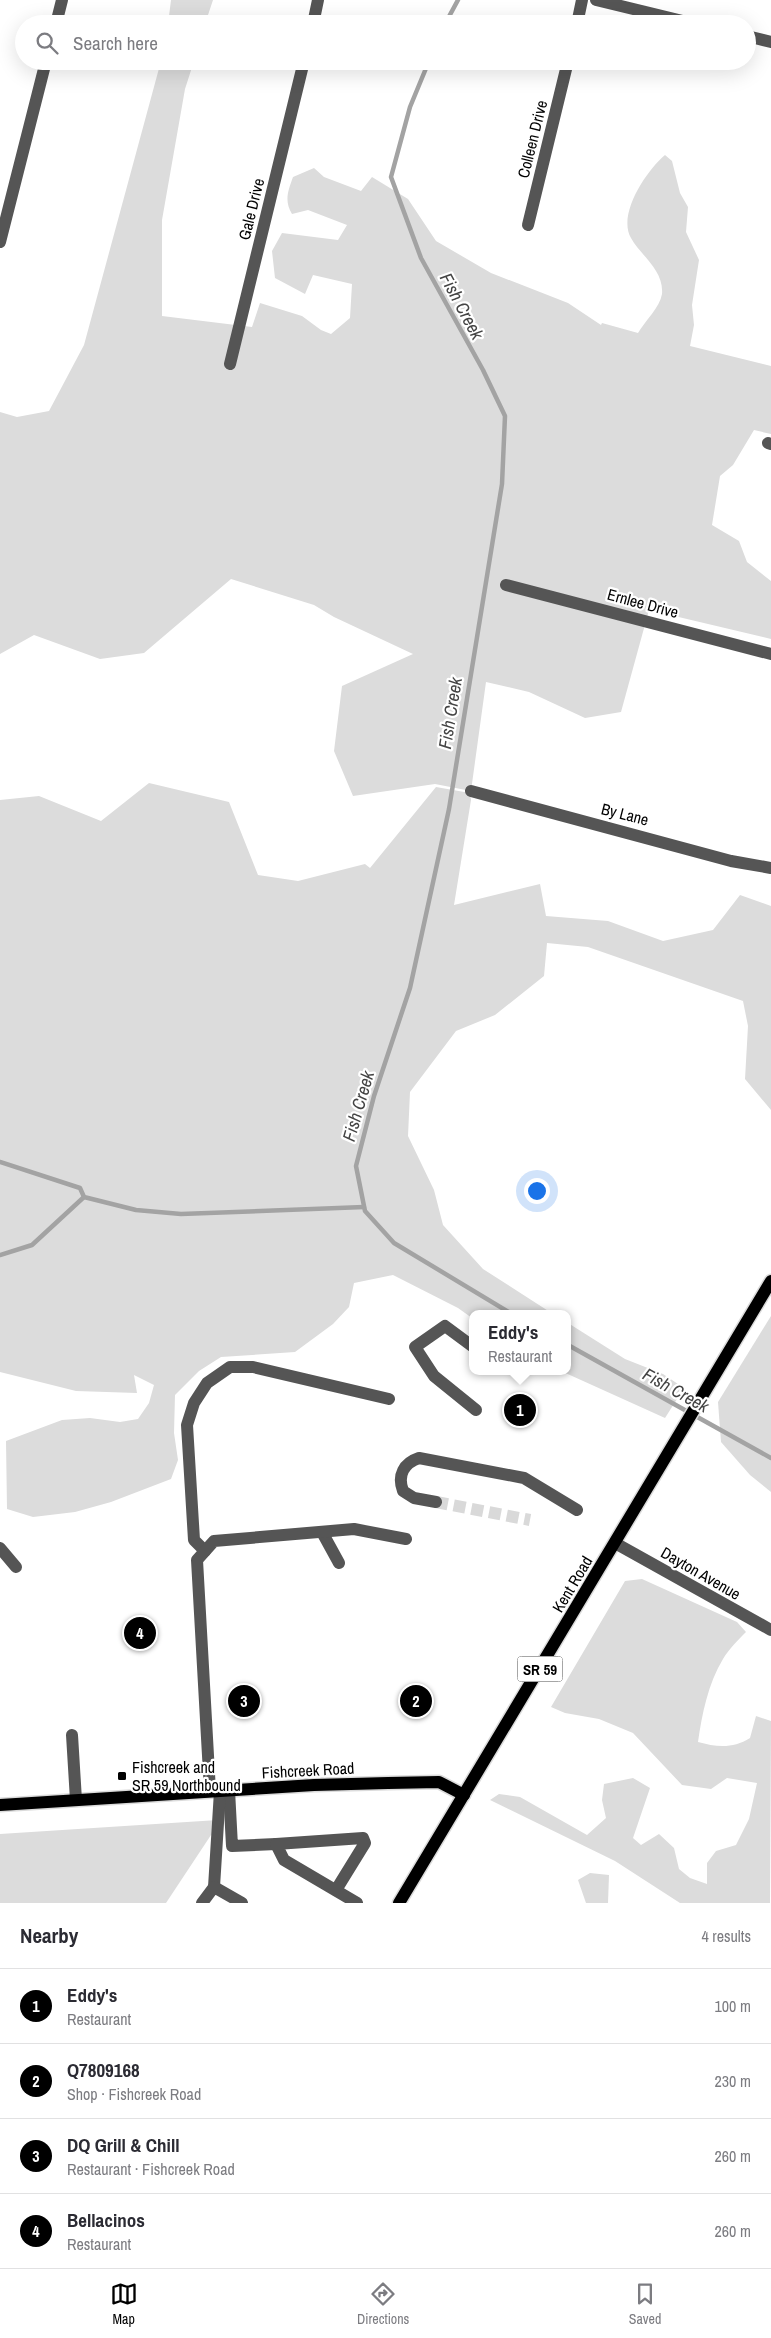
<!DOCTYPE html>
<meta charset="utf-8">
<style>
:root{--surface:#fff;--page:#f7f7f7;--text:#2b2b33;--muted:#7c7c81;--line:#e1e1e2;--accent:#000}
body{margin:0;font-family:"Archivo Narrow",sans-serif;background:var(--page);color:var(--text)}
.you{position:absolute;left:536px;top:1190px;width:18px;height:18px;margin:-12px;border:4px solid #fff;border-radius:50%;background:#1a73e8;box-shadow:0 0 0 8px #1a73e833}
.badge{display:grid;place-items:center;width:32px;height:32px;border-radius:50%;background:var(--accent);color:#fff;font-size:16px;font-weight:700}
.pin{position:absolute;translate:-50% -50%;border:2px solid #fff;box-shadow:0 1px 5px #0006}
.popup{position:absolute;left:469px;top:1310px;width:102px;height:65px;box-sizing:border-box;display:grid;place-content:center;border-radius:10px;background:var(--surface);filter:drop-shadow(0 1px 4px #0005);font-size:16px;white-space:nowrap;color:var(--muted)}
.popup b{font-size:19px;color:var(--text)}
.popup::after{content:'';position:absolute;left:50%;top:100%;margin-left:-10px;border:10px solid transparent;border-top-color:var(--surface)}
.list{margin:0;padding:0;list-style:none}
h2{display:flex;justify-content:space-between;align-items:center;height:65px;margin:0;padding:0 20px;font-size:21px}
h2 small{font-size:16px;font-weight:400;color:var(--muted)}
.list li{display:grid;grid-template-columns:32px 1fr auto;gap:15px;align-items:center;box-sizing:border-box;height:75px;padding:0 20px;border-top:1px solid var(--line)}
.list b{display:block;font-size:19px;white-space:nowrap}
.list p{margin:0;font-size:16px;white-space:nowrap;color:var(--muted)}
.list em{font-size:16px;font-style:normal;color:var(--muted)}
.icon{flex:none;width:28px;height:28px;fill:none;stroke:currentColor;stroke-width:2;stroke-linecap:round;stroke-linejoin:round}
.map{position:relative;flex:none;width:771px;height:1903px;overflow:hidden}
.search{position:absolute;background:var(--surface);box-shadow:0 5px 20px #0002;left:15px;right:15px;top:15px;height:55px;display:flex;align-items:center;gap:12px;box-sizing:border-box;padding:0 18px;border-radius:28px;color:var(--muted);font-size:19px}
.sheet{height:365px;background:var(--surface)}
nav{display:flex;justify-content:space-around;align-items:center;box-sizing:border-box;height:70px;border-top:1px solid var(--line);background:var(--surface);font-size:14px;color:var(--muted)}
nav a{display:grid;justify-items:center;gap:2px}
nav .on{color:var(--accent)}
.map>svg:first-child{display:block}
</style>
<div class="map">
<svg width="771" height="1903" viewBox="0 0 771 1903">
<rect width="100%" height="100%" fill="#fff"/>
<!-- green -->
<g fill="#dcdcdc">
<path d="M171,0H213L205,24H168Z"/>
<path d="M161,61H194L185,89L162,220V316L252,327L260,303L302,316L321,330L331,334L350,318L352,284L313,275L305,294L275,278L272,251L282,233L338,240L347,225L308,210L292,214C284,201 288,191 293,177L314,168L324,177L361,191L372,177L408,199L436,241L491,273L568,303L601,325L602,323L638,333C645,321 660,307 662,294C664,270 641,256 631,238C617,214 647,170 665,155L672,161L680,193L688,207L686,232L699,260L692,305L694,325L690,346L771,366V434L754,430L733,465L720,476L712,525L739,541L747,562L771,581V639L649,610L621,712L585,718L529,692L486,682L471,791L435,784L353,796L334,751L342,686L413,654L334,617L314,605L231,579L144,653L100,659L34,635L0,654V412L17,417L49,411L84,345Z"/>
<path d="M149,783L229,802L258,875L298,881L365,864L370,868L436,787L470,793L471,800L454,905L540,884L546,916L608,921L663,941L713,930L740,895L771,906V1110L745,1079L748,1026L743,1001L588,947L547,943L544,976L495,1015L456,1031L410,1092L408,1136L434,1190L443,1225L483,1269L553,1314H472V1318L458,1308L393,1275L354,1283L349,1307L333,1324L295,1352L221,1357L199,1371L175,1395L174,1433L178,1460L171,1479L111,1502L75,1512L33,1517L7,1509L6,1441L62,1420L90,1418L120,1422L138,1419L149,1403L154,1385L134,1375L137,1393L76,1391L0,1372V800L39,796L101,821Z"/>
<path d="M771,1316V1492L750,1475L721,1442L718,1402Z"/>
<path d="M568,1323L625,1359L663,1374L684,1388L665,1418L561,1371H568Z"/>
<path d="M642,1579L737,1622L746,1632C738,1640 729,1649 723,1659C708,1684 702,1714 698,1742C716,1747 733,1749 750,1738L756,1716L771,1721L770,1903H680L615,1861L490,1800L499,1794L520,1797L587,1835L606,1818L602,1800L604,1784L633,1778L650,1788L633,1838L641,1845L659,1834L674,1848L679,1869L690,1878L707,1884V1863L716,1851L736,1845L749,1819L757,1783L727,1778L711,1789L682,1785L633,1733L599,1719L565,1713L551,1707L625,1581Z"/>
<path d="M218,1820L217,1834L211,1835L166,1903H0V1834Z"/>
<path d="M590,1873L609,1875L608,1903H586L578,1880Z"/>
</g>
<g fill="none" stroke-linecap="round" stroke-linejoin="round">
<!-- stream -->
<g stroke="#a3a3a3" stroke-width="4.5">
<path d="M445,24L458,0"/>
<path d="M429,61L410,107L391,177L421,258L483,370L505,416L502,484L449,809L410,988L374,1096L356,1166L365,1211L394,1243L512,1314"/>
<path d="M0,1162L80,1188L84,1197L136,1210L181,1214L364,1207"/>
<path d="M0,1255L32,1245L84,1197"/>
<path d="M568,1345L771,1458"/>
</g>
<!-- minor-tunnel -->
<path stroke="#d9d9d9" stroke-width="12" stroke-dasharray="12 6" stroke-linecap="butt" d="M436,1502L530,1520"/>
<!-- major casing -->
<g stroke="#dbdbdb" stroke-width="15">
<g id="major">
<path d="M0,1805L314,1785L388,1783L439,1782L464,1795"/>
<path d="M399,1903L771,1281"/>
</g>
</g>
<!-- minor -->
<g stroke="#555" stroke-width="12">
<path d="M596,0L695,24"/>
<path d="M56,24L62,0"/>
<path d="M313,24L318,0"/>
<path d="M577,24L582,0"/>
<path d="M747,36L771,42"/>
<path d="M528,225L568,61"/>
<path d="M0,242L46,61"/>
<path d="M230,364L304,61"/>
<path d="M768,443L771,444"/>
<path d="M506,585L771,654"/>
<path d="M471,791L731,861L771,868"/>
<path d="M472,1346L445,1326L415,1347L434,1376L476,1410"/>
<path d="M436,1502L414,1498L403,1491C397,1475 404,1463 419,1458L524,1478L577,1510"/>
<path d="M322,1532L339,1563"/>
<path d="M615,1543L771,1630"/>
<path d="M0,1548L16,1567"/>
<path d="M205,1551L194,1540L187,1425L194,1403L207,1383L230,1367H253L389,1399"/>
<path d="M72,1735L76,1800"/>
<path d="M229,1790L232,1846L276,1844"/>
<path d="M210,1791L197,1560L214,1541L354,1529L406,1539"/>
<path d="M214,1887L220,1791"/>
<path d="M336,1890L365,1843L363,1838L276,1844L284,1860L357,1903"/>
<path d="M202,1903L214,1887L242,1903"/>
</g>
<!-- major -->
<use href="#major" stroke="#000" stroke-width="12"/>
</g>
<!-- markers -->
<rect fill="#000" stroke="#fff" stroke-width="2" x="117" y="1771" width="10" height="10" rx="2.5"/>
<g text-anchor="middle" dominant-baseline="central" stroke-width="4.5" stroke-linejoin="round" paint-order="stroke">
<!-- shield labels -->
<rect fill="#fff" stroke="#4c4c4c" stroke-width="1" x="517.5" y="1656.5" width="45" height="25" rx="4"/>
<g font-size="15" font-weight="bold" fill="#000">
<text x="540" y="1669">SR 59</text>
</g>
<!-- street labels -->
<g font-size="16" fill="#000" stroke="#fff">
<text transform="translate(532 139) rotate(-76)">Colleen Drive</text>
<text transform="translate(251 209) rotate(-76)">Gale Drive</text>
<text transform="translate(643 603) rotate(15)">Ernlee Drive</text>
<text transform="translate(625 814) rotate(14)">By Lane</text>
<text transform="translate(701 1573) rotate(30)">Dayton Avenue</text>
<text transform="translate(572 1584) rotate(-59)">Kent Road</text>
<text transform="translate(308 1770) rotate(-3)">Fishcreek Road</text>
</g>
<!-- poi labels -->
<g font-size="16" fill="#000" stroke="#fff" text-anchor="start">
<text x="132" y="1767">Fishcreek and<tspan x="132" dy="18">SR 59 Northbound</tspan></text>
</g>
<!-- water labels -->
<g font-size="18" font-style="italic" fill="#444" stroke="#fff">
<text transform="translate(462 306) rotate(62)">Fish Creek</text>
<text transform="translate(450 713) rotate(-81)">Fish Creek</text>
<text transform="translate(358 1106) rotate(-74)">Fish Creek</text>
<text transform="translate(676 1390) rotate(29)">Fish Creek</text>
</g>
</g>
</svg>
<div class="you"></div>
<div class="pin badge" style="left:520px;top:1410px">1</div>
<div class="popup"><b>Eddy's</b>Restaurant</div>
<div class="pin badge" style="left:416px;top:1701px">2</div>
<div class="pin badge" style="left:244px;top:1701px">3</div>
<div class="pin badge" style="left:140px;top:1633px">4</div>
<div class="search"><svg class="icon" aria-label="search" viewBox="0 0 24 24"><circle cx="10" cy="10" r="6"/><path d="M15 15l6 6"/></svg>Search here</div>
</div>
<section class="sheet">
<h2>Nearby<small>4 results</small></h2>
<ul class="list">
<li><span class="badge">1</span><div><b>Eddy's</b><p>Restaurant</p></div><em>100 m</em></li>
<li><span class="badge">2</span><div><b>Q7809168</b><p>Shop · Fishcreek Road</p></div><em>230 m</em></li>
<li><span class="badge">3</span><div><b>DQ Grill &amp; Chill</b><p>Restaurant · Fishcreek Road</p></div><em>260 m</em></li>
<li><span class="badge">4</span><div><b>Bellacinos</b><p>Restaurant</p></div><em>260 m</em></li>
</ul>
</section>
<nav>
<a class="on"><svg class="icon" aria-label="map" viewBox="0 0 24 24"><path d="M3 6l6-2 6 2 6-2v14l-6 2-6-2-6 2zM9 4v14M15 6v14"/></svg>Map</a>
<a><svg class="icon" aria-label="directions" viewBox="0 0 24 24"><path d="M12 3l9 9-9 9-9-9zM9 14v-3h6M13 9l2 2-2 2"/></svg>Directions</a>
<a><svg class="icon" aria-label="saved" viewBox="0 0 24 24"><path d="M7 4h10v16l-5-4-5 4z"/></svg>Saved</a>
</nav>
